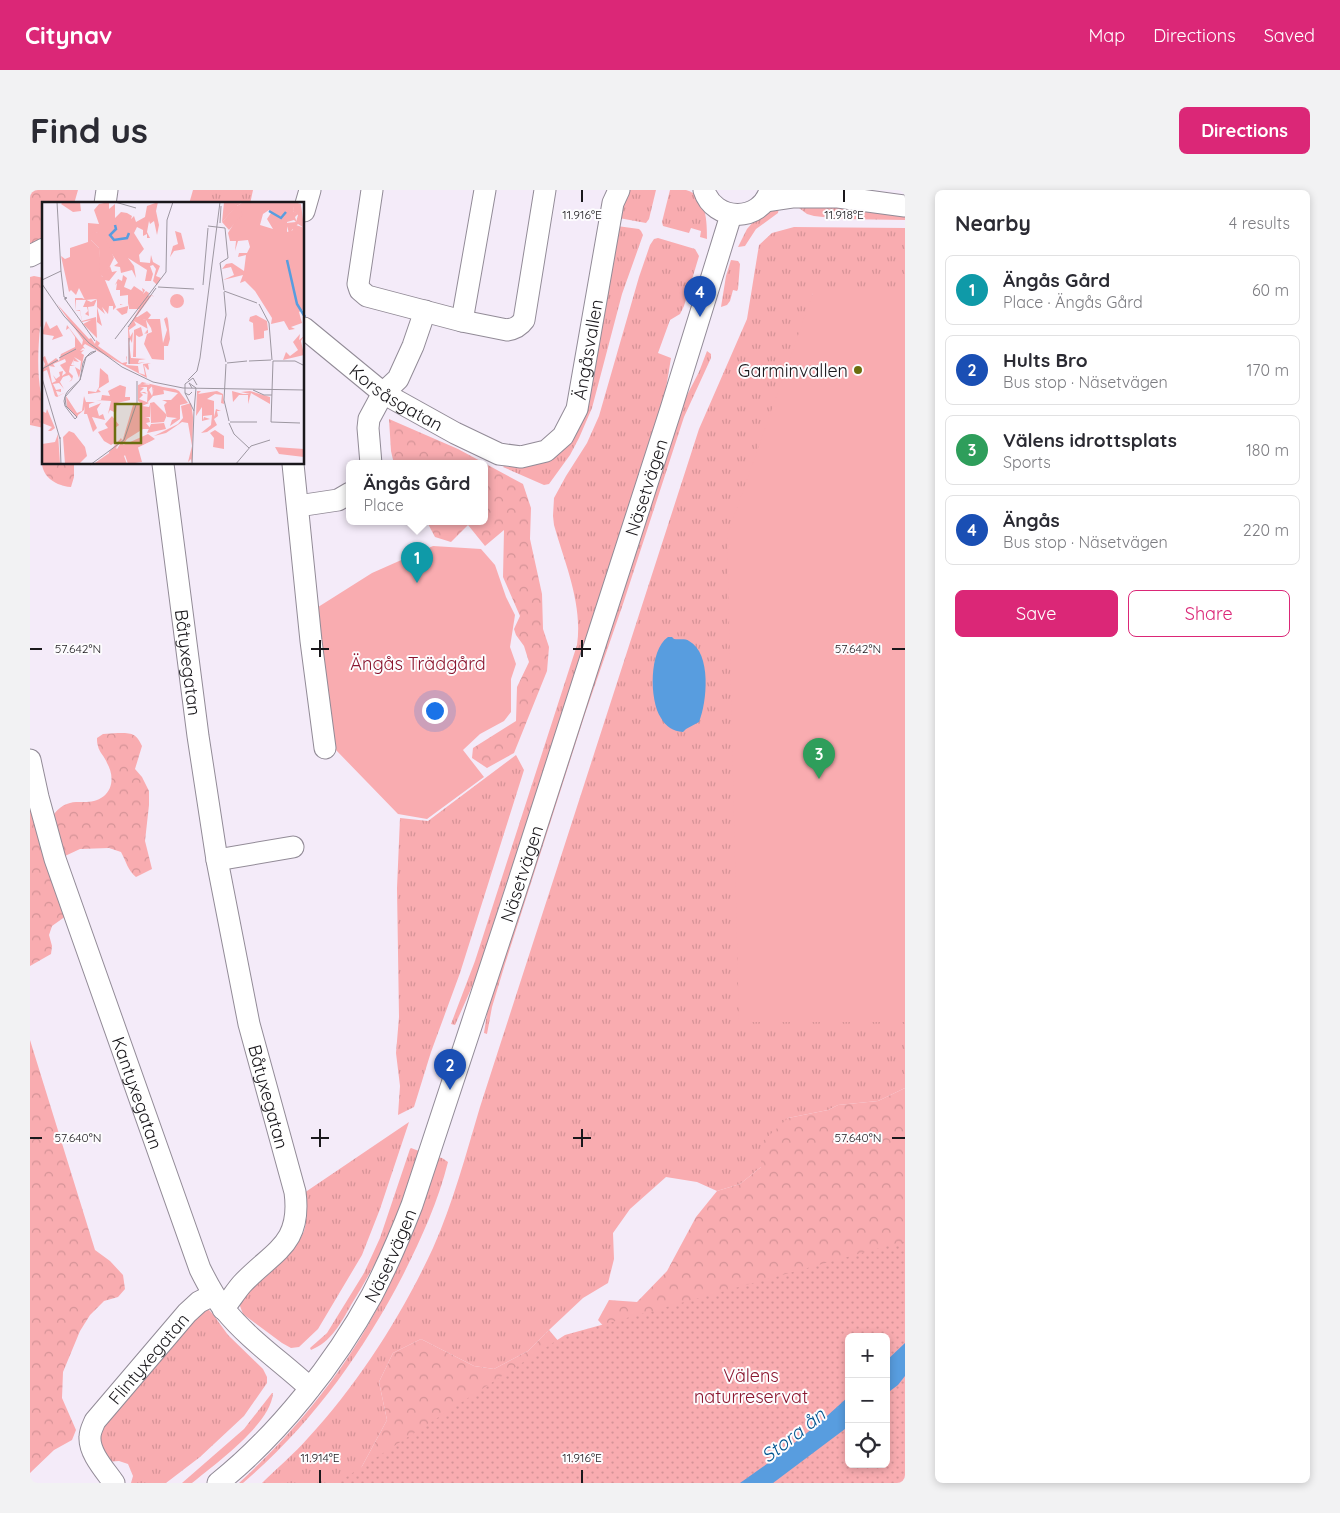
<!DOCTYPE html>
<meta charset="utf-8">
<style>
:root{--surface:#fff;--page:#f2f2f3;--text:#2b2b33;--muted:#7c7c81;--line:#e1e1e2;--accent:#db2777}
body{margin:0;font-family:Quicksand,sans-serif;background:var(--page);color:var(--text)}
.controls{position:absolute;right:15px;bottom:15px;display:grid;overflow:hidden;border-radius:8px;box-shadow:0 2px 8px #0003}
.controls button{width:45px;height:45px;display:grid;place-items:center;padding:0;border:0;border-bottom:1px solid var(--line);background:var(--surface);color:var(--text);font:25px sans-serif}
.you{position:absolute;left:404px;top:520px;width:18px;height:18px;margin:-12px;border:4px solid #fff;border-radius:50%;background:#1a73e8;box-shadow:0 0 0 8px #1a73e833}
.badge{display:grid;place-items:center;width:32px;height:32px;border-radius:50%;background:var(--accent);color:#fff;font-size:16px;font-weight:700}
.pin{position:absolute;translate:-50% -41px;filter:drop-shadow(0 1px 2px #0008)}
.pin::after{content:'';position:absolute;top:26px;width:18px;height:15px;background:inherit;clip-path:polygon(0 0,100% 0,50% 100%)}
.popup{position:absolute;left:316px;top:270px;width:142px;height:65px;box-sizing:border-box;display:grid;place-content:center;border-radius:8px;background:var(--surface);filter:drop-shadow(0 1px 4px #0005);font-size:16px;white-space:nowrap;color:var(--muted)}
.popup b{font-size:19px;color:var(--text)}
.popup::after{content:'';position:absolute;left:50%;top:100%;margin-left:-10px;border:10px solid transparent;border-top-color:var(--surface)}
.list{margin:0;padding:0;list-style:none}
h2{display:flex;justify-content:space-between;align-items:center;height:65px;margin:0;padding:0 20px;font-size:21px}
h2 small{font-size:16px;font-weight:400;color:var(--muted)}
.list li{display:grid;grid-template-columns:32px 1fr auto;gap:15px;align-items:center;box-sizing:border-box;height:70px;margin:0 10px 10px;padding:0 10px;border:1px solid var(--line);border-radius:8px}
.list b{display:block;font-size:19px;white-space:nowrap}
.list p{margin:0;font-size:16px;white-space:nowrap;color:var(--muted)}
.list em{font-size:16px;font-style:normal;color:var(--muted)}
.actions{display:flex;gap:10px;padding:15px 20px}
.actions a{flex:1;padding:11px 0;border:1px solid var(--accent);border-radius:8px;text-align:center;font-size:18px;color:var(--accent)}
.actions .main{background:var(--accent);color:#fff}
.icon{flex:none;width:28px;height:28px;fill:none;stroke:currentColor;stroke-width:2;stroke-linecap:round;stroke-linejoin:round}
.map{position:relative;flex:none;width:875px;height:1293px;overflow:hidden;border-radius:8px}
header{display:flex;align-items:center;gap:30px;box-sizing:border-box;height:70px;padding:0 25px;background:var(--accent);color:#fff}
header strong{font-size:24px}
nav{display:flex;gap:28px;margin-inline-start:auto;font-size:18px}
.intro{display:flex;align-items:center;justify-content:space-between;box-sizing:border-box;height:120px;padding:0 30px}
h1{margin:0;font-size:35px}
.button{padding:12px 22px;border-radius:8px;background:var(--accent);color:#fff;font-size:18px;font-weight:700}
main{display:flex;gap:30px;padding:0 30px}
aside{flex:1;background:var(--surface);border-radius:8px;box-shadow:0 2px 8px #0003}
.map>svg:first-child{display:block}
</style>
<header>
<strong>Citynav</strong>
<nav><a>Map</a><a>Directions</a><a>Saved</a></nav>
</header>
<div class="intro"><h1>Find us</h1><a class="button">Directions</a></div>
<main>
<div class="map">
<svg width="875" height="1293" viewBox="0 0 875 1293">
<defs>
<pattern id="grass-tufts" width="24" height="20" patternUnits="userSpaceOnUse" patternTransform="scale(1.25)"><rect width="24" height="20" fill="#f9acb0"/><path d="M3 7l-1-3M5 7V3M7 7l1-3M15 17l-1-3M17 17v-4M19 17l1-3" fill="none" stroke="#d59397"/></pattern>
<pattern id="forest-crowns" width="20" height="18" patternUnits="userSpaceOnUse" patternTransform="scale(1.25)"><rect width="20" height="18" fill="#f9acb0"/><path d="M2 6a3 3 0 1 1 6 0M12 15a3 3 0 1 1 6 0" fill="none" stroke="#d59397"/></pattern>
<pattern id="park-dots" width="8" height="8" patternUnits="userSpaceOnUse" patternTransform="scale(1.25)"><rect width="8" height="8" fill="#f9acb0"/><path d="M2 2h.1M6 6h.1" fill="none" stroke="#d59397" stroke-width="1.8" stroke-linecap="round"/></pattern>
</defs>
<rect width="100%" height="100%" fill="#f4ebf9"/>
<!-- grass -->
<g fill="url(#grass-tufts)">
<path d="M163,0H223L220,14H159Z"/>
<path d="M600,0H626L619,29L616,33L589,28Z"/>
<path d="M640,0C645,0 652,0 656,0C677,5 677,33 677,49L670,47L671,41L661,38L659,43L633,36L632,32Z"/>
<path d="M796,14L875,26V30L811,29L784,26L777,24L769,18L768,16Z"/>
<path d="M749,17L748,23L726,39L715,56L708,57L717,39L731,23Z"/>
<path d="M587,36L609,39L611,41L613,45L592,104L562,218L549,248L540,265L519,294L514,295L473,277L474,276C495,279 511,275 528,263Z"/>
<path d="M764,37L875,38V103H783L709,832H875V898L848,911L808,915L798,920L758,928L731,977L710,994L687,1001L667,992L636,987L600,1019L583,1043L584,1069L578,1093L553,1108L519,1140L498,1161L464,1179L444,1176L391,1149L363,1163L349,1192L357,1230L323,1293H232C247,1278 264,1264 278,1248C329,1193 372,1125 403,1058C423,1013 436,964 450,917L669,239L717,129L729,55L742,43Z"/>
<path d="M628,48L665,59L669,66L654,116L650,124L640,130L628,163L641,168L634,210L445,790L425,835L421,834L445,771L547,455C553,414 535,374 524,335L523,326L524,308L536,286L557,253L569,226L609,87L620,55L624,49Z"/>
<path d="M701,70L708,71L710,74L708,99L707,101L703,100L700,111L697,115L691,117L696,86Z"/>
<path d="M677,161L681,164V168L654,227L593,414L555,524L475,774L462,817L457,844L454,843L458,817L655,209L669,182Z"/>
<path d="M486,565L494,580L430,783L401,862L384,917L368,925L370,896L366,863L369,827L367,698L370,628L398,631Z"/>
<path d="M379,932L350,1019L332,1065L288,1139L269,1157L261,1158L252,1153L213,1124L210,1116L211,1108C230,1092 265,1064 274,1041C278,1028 276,1015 274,1003Z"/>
<path d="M381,958L389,961C382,982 376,1003 368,1023C356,1055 339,1086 321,1115C311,1133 301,1152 281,1160L280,1158L297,1143L334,1083L350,1048L380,959Z"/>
<path d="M407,967L412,968L418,972C408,1012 391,1049 373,1085C332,1164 281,1235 213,1293H209C271,1236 323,1171 359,1095C379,1053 392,1010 407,967Z"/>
<path d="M178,1119L182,1123L198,1145L233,1179L237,1187V1193L214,1226L170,1267L136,1293H101L103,1286L98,1274L89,1271L76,1272L65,1252L74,1226L159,1127Z"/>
<path d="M242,1203H243C241,1234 185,1274 162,1293H152L214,1239Z"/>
</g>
<!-- forest -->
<g fill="url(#forest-crowns)">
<path d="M0,0H48L44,14H14V48L0,56Z"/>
<path d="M4,86L14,88V134L10,137C8,160 7,182 11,204L14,206V238L0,235V87Z"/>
<path d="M359,229L428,259L493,294L501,318L500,349L512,404L513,439L519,457L517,481L484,563L457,578L442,568L443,558L486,531L487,497L499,472L494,456L486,445L484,439L490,426L473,387L474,340L455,356L438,335L421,352L405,347L397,332H454V274H364L361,261Z"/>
<path d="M14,263V274H44V287L41,297C23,296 6,282 14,263Z"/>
<path d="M88,543C102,543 106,543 112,556L105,579L112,587L119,601V615L115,651L122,679L106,687C98,681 96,671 91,662L79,658L50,659L35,666L24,634V624C42,602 56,620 74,606C84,598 83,583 77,573C75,567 69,562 68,556C67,553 67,551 67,548L73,544Z"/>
<path d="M0,604L36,726L22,736L19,745L22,756L21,764L0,776Z"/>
<path d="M0,850L65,1060L80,1071L93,1085L95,1099L88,1107L74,1111L60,1125L50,1141L33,1182L32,1208L46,1240L42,1250L24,1260L0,1283Z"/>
<path d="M875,898V1058L819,1147L585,1149L568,1130L579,1110L607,1112L637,1081L666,1027L687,1001L710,994L731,977V953L758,928L798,920L808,915L848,911Z"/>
<path d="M519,1140L535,1159L323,1293L357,1230L349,1192L363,1163L391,1149L444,1176L464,1179L498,1161Z"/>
</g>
<!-- park -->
<path fill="url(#park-dots)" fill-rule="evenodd" d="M875,1051V1293H307L535,1145ZM819,1147H856V1274H819Z"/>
<!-- garden -->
<g fill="#f9acb0">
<path d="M783,103H875V832H709L697,346Z"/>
<path d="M403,356L451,359L465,375L476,407L485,425L480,457L486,474L481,489V522L474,531L450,544L433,560L454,587L397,629L368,624L304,558L285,419L342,383Z"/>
</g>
<!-- water -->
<g fill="#589ddf">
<path d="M638,447H642L644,449C649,450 655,448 659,451C682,463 677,513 669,532L656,539L653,542C643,541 636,537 631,528C619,510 619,460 638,447Z"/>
<path d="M875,1153V1186L868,1195L856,1204V1171Z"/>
<path d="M819,1206V1236L743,1293H710C748,1267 785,1238 819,1206Z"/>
</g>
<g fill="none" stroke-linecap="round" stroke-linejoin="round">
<!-- minor casing -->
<g stroke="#928b97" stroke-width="23">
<g id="minor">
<path d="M342,0L328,94L330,100L337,106L432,131L477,140C484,139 489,137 494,130L515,0"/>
<path d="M674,0C684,32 731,33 740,0"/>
<path d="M735,11L762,7H808L875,16"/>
<path d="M75,14L77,0"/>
<path d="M274,21L280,0"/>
<path d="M0,66L14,59"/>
<path d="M432,131L455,0"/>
<path id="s1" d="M274,138L353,203L425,243L469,264L491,267L516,261L533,246L547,219L583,13L589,0"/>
<path id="s2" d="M133,274L168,546L187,670L219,834L265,1002C272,1055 243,1061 212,1094C205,1102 200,1111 193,1119"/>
<path d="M263,274L281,451L295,558"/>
<path d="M341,274L338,238L339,229L353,203L368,189L383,156L395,121"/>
<path d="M268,316L308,310L320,303"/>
<path id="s3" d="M0,570L8,607L25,669L170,1079C177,1093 184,1107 194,1119C219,1150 252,1172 280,1198"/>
<path d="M187,670L263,657"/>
<path id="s4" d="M84,1293C75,1280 59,1263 60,1247C60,1241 63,1236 65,1231L157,1123L169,1112L183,1105"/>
<path id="s5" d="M188,1293C248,1245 305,1173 342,1105C357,1076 370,1046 382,1015L486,700L641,219L701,25"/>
</g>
</g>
<!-- minor -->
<use href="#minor" stroke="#fff" stroke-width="21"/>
</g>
<!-- ticks -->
<path fill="none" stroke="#1a181c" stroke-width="2" d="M552,0V12M814,0V12M290,450V467M552,450V467M0,459H12M281,459H299M543,459H561M862,459H875M290,939V957M552,939V957M0,948H12M281,948H299M543,948H561M862,948H875M290,1280V1293M552,1280V1293"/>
<!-- markers -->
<circle fill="#6b6d0e" stroke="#fdfcfe" stroke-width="2" cx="828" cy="180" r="5"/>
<g text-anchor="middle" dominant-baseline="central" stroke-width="4" stroke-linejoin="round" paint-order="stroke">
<!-- street labels -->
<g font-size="18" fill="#1a181c" stroke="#fdfcfe">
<text stroke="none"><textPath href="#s1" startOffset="395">Ängåsvallen</textPath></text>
<text stroke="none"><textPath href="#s1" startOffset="116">Korsåsgatan</textPath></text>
<text stroke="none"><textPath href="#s5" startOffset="1098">Näsetvägen</textPath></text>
<text stroke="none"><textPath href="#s2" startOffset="200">Båtyxegatan</textPath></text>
<text stroke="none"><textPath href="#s5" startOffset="692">Näsetvägen</textPath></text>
<text stroke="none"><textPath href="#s3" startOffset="350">Kantyxegatan</textPath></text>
<text stroke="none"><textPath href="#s2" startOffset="642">Båtyxegatan</textPath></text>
<text stroke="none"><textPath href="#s5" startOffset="288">Näsetvägen</textPath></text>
<text stroke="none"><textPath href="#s4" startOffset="152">Flintyxegatan</textPath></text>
</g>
<!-- poi labels -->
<g font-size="18" fill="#1a181c" stroke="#fdfcfe" text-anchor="end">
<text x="818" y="180">Garminvallen</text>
</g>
<!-- park labels -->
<g font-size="18" fill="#8a162f" stroke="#fdfcfe">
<text x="388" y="473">Ängås Trädgård</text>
<text x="721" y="1185">Välens<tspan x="721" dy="21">naturreservat</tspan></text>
</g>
<!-- water labels -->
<g font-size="19" font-style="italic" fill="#005490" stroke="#fdfcfe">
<text transform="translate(763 1245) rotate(-38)">Stora ån</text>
</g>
</g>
<!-- overview -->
<g transform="translate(12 12)">
<rect width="262" height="262" fill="#f4ebf9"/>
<path d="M252,0L259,2L262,26L256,22L247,31L244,21L254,20L256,13L251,9ZM81,73L85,76L82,85L89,88L92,84L101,90L100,86L103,88L101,92L104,89L107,91L106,94L109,93L112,95L110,93L94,115L104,118L106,129V131L103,132L105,129L100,134L97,135L94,133V155H91L92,128L99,125L101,133L106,127L92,119L94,123L87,128L88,135L91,130L90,141L88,137L87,141L89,156L104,157L97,158L96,161L103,160L96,162H87L86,126L97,107H87V101L85,111L80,113L74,107L86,104V93L78,94V102L81,103H78V88H74L75,81L73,83L76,77L80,79ZM40,96L49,100L55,97L52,104L46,105L47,114L43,112L46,109L45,105H41L44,98H34L33,108H38L40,119L54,115L55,136L41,122L49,118L40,120L38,109L33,108V96ZM15,102L47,137L49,136L53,142L54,138L58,141L56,144L80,161L85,160L84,154L85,155V161L84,163L96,164L97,171L103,173L101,162L109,161L106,162L107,167L106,168L102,163L105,176L43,142L41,144L43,147L41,146L38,149L42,148L39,151L42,153L37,176L33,165L38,168L39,159L32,155L37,160L32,159L31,163L32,157L29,163L33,164H28L27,170L31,174L30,178L27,180L30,177L27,173L21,175L18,180L22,187L17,181L11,182L14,188L19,187V190L14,189L16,194L24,190L15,195L13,194L5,168L0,170L3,162L0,156L3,154L6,162L14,156L17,159L19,152L33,145V135L27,126L24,128L25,123L40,143L41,138ZM23,157L24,160L18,163L24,171L20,174L21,169L17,170L18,174L14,177L11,173L14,179L10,181L7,164L13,165L11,162ZM258,132L257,138L262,134L259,139L262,153L241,158L244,150L248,154L256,148L251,140ZM100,182L109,183L112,187L111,192L110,184L105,190V185H98L102,186L98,190H103L105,192L98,190L101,193L97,197L107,201L100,204L107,205L108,202V215L104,210H108L104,209L95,227H101L85,237L81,243L111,238L98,244L95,242L82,254L85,262H67V250L79,236L80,238L74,246L75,247L81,237L91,203L100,202L96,199V183ZM121,185L133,187L137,189L146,201L138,203V217L128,224L130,218L135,216L125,215L122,203L125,200L120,198H129L136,191L121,188ZM155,189H159L156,192L175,189L181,192L182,202L179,201L180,193L173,192L165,197L172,199V215L174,207L179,209H175L176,214L172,217L175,223L165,230L159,231L169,223L170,213L161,214V218L162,215L168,217L160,219V205L154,214ZM190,189L201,192H208L199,190L208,189L228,195V202L209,191L206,202V193H197L191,200ZM149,201L151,215L150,262L149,257L146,260L150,244L146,221L140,220L124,231L112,234L136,222L141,216L139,204ZM122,221L124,227L105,231L109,222ZM173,228L182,234V247L171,245L172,236L168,231Z" fill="#f9acb0" fill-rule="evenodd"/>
<path d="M21,0H38L39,9L31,10L19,2ZM67,0V7L73,2V16L79,10L85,11L90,14L89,17L92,14L94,20L103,15L105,4L116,0L114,9L117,23L115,33L112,19L108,22L107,19L105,30L108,36H105V32L101,34V28L95,25L92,31L102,47L97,53L98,60L108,61L109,53L111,60L118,64L114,74L119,76L115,83L111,79L114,67L111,63L108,64L111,72L109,79H103L105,68L86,56L92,64L94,76L90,68L79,71L78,65L72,64L76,61L55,30L49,38L57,46L60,75L68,64L70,70L75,69L67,79L63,78L74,105L71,108V104H67L66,112L60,105L63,112L55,105L60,124L55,120V97L43,98L37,86L34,93L29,88L27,90L19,54L23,57L28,55V46L46,40V21L57,22L52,8L57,2ZM182,0H192L195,4L201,0H253L251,9L256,12L253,15L255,21L252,18L245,20V30L251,28V22L263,26L262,107L257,110L260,121L249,125L253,127L247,128L242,119L229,122L230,116L213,89L203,79L198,81L201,73L181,78L192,73L189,65L180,67L184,62L190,61L202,69L204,53L196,55L197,51H205L208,45L206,38L196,39L193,49L194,39H188L186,31L194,18V5L180,20ZM227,8L229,11L225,17L231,27L218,23L221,12ZM133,29L139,31L143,47L132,49L128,55L131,44L136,42ZM128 99a7 7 0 1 1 14 0a7 7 0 1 1-14 0ZM105,109L109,113L106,117H118L121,141L125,128L122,117L125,115L126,118L128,137L126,144H122V158L110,157L102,142L105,132L110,130L109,126L104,118L94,116ZM214,113L225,119L226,128L222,129V136L212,138L211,121L207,119L208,115ZM4,119L8,127L15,123L21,134L10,138L12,134L0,132ZM58,166L66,173L67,180L56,187L59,190L46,192V189L54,190L57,185ZM100,180L121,185L122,192L111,194L105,201L106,186L110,194L112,187L106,181L97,183ZM78,183L84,185L83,195H88V198L75,201L74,211L68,208L66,212L69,199L54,198H59L60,193L68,194L66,189ZM24,194L35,211L40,209L42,194L44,200H53L47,202V206L59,201L55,207L57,214L61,212L63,218L50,215L55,226L51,230L45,212H42L43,204L42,208L36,213L35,216L25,205ZM5,207L13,226L9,229H6L10,225L0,221V209L4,211ZM70,214L77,223L73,226L74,240L69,243L62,239L56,230L66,226L63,222ZM27,229L32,231L43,245L45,254L37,262H23L21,235ZM16,232L18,261L0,262V242L13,240ZM233,245L262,247V255L237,252Z" fill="#f9acb0" fill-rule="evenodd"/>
<path d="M112,200L125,213L122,220L109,221L108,201ZM106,232L113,237L81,253L77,245ZM73,247L83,262L50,263Z" fill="#f9acb0"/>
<path d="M192,0H201L195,4L201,12L187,28L180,20L194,4ZM56,30L62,33L72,56L62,76L58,72L57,46L49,38L48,31ZM97,205H108V215H103L107,216L108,220L104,221L109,227H94ZM95,242L100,260L86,262L82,250Z" fill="#f9acb0"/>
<path fill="none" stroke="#589ddf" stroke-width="2.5" d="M227,9L239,16L244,10M73,23L74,27L68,33L72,38L85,36L87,31M245,58L255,102L263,115"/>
<path fill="none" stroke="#9d97a1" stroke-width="1" d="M15,0L19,69M73,0L94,6M178,21L179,4M166,24L183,26L186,56L178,61L182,88M19,69L22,95L25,96L22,97M0,78L19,69M0,82L22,114L47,141L80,165L111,180L141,186L263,188M161,83L166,26M116,85L152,87M182,89L215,101M182,90L184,113L179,140L184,160M23,97L53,139M217,102L227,121L230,158M86,125L114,86M73,137L124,70L125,18L131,0M54,149L50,150L48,151L44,155L41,161L38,178L26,189L24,192L23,195L22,199L23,204L26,208L33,217L35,215L24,204L23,195L38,178L44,155L54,149M17,156L34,147M207,159L229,158M231,159H253L263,164M185,161L205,159M87,162V136M184,162L182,198L187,219M0,167L16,158M0,176L18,237M146,178L155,169L158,156L178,0M150,186L147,181L154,186L152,209M211,188L222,193H230M150,190L147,193L143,191V182L151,176L155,183M143,191L152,209L150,263M95,201V179M188,220H215M229,220L231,159M229,220L258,221M187,221L192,232L207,246M18,235L19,263M48,263L82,238L94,203M193,263L209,244L228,238"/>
<path fill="#6b6d0e" fill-opacity="0.15" stroke="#6b6d0e" stroke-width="2.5" d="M73,202H99V241H73Z"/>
<rect width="262" height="262" fill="none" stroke="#1a181c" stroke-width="2.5"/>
</g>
<g font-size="12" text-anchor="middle" fill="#1a181c" stroke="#fdfcfe" stroke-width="4" stroke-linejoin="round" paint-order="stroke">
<text x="552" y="29">11.916°E</text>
<text x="814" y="29">11.918°E</text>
<text x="48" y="463">57.642°N</text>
<text x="828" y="463">57.642°N</text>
<text x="48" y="952">57.640°N</text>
<text x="828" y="952">57.640°N</text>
<text x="290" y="1272">11.914°E</text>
<text x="552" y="1272">11.916°E</text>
</g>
</svg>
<div class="controls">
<button>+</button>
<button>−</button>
<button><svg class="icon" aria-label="locate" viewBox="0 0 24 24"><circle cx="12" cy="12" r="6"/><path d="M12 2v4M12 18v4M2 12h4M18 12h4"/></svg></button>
</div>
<div class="you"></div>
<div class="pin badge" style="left:387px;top:393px;background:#0f9aa8">1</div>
<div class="popup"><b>Ängås Gård</b>Place</div>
<div class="pin badge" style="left:420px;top:900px;background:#1a4fb4">2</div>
<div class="pin badge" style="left:789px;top:589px;background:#2e9e5b">3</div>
<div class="pin badge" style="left:670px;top:127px;background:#1a4fb4">4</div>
</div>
<aside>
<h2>Nearby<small>4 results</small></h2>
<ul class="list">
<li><span class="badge" style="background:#0f9aa8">1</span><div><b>Ängås Gård</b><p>Place · Ängås Gård</p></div><em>60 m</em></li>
<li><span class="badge" style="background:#1a4fb4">2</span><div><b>Hults Bro</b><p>Bus stop · Näsetvägen</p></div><em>170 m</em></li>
<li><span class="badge" style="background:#2e9e5b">3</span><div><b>Välens idrottsplats</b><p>Sports</p></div><em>180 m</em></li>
<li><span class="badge" style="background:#1a4fb4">4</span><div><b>Ängås</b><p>Bus stop · Näsetvägen</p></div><em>220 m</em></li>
</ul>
<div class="actions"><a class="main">Save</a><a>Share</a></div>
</aside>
</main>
